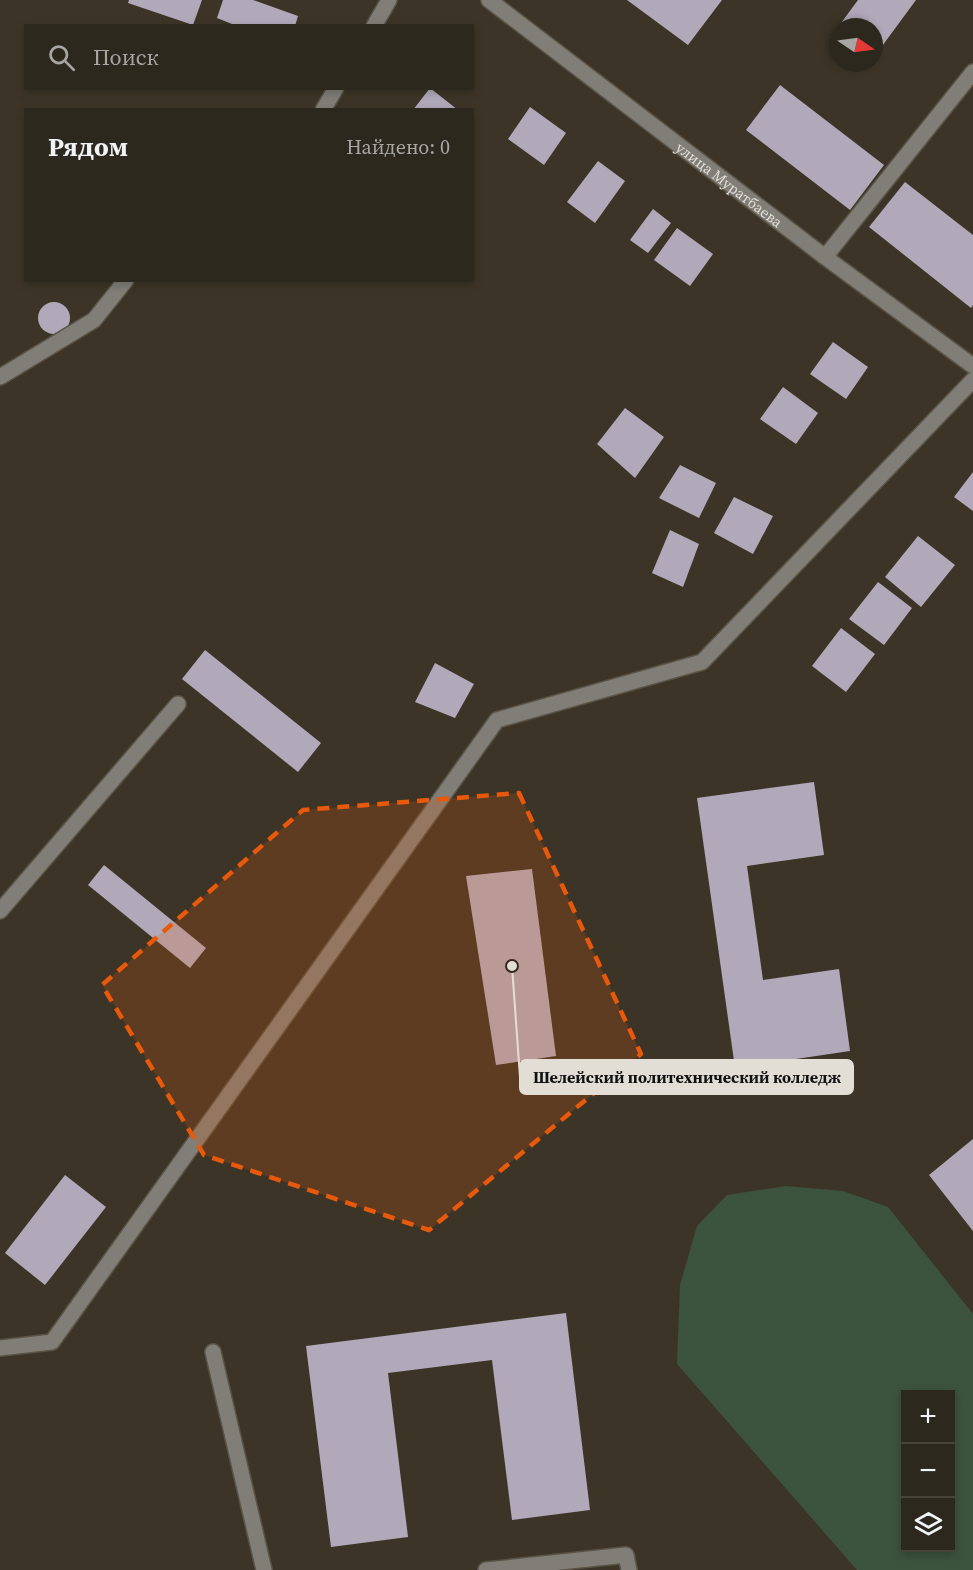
<!DOCTYPE html>
<html lang="ru">
<meta charset="utf-8">
<style>
:root{--surface:#2d281d;--page:#39342a;--text:#f1f3f6;--muted:#a7a6a4;--line:#48443b}
body{margin:0;font-family:"Source Serif 4",serif;background:var(--page);color:var(--text)}
.controls{position:absolute;right:18px;bottom:18px;display:grid;overflow:hidden;border-radius:0px;box-shadow:0 3px 9px #0003}
.controls button{width:54px;height:54px;display:grid;place-items:center;padding:0;border:0;border-bottom:2px solid var(--line);background:var(--surface);color:var(--text);font:30px sans-serif}
.compass{position:absolute;left:829px;top:18px;width:54px;height:54px;border-radius:50%;background:var(--surface);box-shadow:0 3px 9px #0003;rotate:103deg}
.list{margin:0;padding:0;list-style:none}
h2{display:flex;justify-content:space-between;align-items:center;height:78px;margin:0;padding:0 24px;font-size:26px}
h2 small{font-size:20px;font-weight:400;color:var(--muted)}
.icon{flex:none;width:33px;height:33px;fill:none;stroke:currentColor;stroke-width:2;stroke-linecap:round;stroke-linejoin:round}
.map{position:relative;flex:none;width:973px;height:1570px;overflow:hidden}
.search{position:absolute;background:var(--surface);box-shadow:0 3px 9px #0003;left:24px;top:24px;width:450px;height:66px;display:flex;align-items:center;gap:15px;box-sizing:border-box;padding:0 21px;border-radius:0px;color:var(--muted);font-size:22px}
.panel{position:absolute;background:var(--surface);box-shadow:0 3px 9px #0003;left:24px;top:108px;width:450px;height:174px;border-radius:0px}
.map>svg:first-child{display:block}
</style>
<div class="map">
<svg width="973" height="1570" viewBox="0 0 973 1570">
<rect width="100%" height="100%" fill="#3c3527"/>
<!-- garden -->
<path fill="#3c533e" fill-rule="evenodd" d="M786,1186L843,1191L888,1207L973,1314V1570H857L677,1364L680,1285L697,1226L727,1195ZM906,1394H950V1548H906Z"/>
<!-- building -->
<g fill="#b1a9ba">
<path d="M129,0H202L193,25L128,3Z"/>
<path d="M223,0H253L298,16L295,26H237L217,18Z"/>
<path d="M627,0H722L688,45Z"/>
<path d="M858,0H916L874,57V27H838V43L830,38Z"/>
<path d="M780,85L884,165L850,210L746,130Z"/>
<path d="M430,88L458,110H413Z"/>
<path d="M530,107L566,133L544,165L508,139Z"/>
<path d="M598,161L625,181L595,223L567,202Z"/>
<path d="M905,182L973,235V305L971,308L869,227Z"/>
<path d="M653,209L671,223L648,253L630,240Z"/>
<path d="M677,228L713,254L690,286L654,260Z"/>
<circle cx="54" cy="318" r="16"/>
<path d="M833,342L868,367L846,399L810,374Z"/>
<path d="M783,387L818,413L796,444L760,419Z"/>
<path d="M625,408L664,437L635,478L597,444Z"/>
<path d="M680,465L716,483L699,518L659,498Z"/>
<path d="M973,472V511L954,497Z"/>
<path d="M734,497L773,516L753,554L714,533Z"/>
<path d="M670,530L699,544L683,587L652,573Z"/>
<path d="M918,536L955,565L921,607L885,577Z"/>
<path d="M878,582L912,608L884,645L849,619Z"/>
<path d="M841,628L875,654L846,692L812,666Z"/>
<path d="M205,650L321,743L298,772L182,679Z"/>
<path d="M435,663L474,684L455,718L415,702Z"/>
<path d="M814,782L824,855L747,866L763,980L839,969L850,1051L735,1068L697,798Z"/>
<path d="M104,865L206,948L190,968L88,885Z"/>
<path d="M532,869L556,1056L496,1065L466,876Z"/>
<path d="M973,1139V1231L929,1175Z"/>
<path d="M65,1175L106,1207L45,1285L5,1253Z"/>
<path d="M566,1313L590,1510L512,1520L492,1360L388,1373L408,1537L331,1547L306,1346Z"/>
</g>
<g fill="none" stroke-linecap="round" stroke-linejoin="round">
<!-- minor casing -->
<g stroke="#5a5346" stroke-width="18">
<g id="minor">
<path id="s1" d="M489,0L825,257L973,366"/>
<path d="M374,26L389,0"/>
<path d="M323,110L336,88"/>
<path d="M825,257L973,72"/>
<path d="M0,377L94,320L126,280"/>
<path d="M0,911L178,704"/>
<path d="M0,1348L52,1342L497,720L702,662L973,380"/>
<path d="M213,1352L264,1570"/>
<path d="M486,1570L626,1555L629,1570"/>
</g>
</g>
<!-- minor -->
<use href="#minor" stroke="#807e77" stroke-width="15"/>
</g>
<!-- marked area -->
<path fill="#e8590c" fill-opacity="0.2" stroke="#e8590c" stroke-width="4.5" stroke-dasharray="12 8" stroke-linejoin="round" d="M519,793L641,1054L429,1230L204,1155L102,985L303,810Z"/>
<g text-anchor="middle" dominant-baseline="central" stroke-width="6" stroke-linejoin="round" paint-order="stroke">
<!-- street labels -->
<g font-size="15" fill="#e2ded6" stroke="#322b1d">
<text stroke="none"><textPath href="#s1" startOffset="303">улица Муратбаева</textPath></text>
</g>
</g>
<!-- callouts -->
<path fill="none" stroke="#e2ded6" stroke-width="2" d="M512 966L520 1077"/>
<circle fill="#e2ded6" stroke="#322b1d" stroke-width="2" cx="512" cy="966" r="6"/>
<rect fill="#e2ded6" stroke="#e2ded6" stroke-width="2" x="520" y="1060" width="333" height="34" rx="6"/>
<g font-size="16" text-anchor="middle" font-weight="bold" fill="#111">
<text x="687" y="1083">Шелейский политехнический колледж</text>
</g>
</svg>
<div class="controls">
<button>+</button>
<button>−</button>
<button><svg class="icon" aria-label="layers" viewBox="0 0 24 24"><path d="M12 4l9 5-9 5-9-5zM3 14l9 5 9-5"/></svg></button>
</div>
<svg class="compass" viewBox="-18 -18 36 36"><path d="M0-13l5 13h-10z" fill="#e53935"/><path d="M0 13l5-13h-10z" fill="#a7a6a4"/></svg>
<div class="search"><svg class="icon" aria-label="search" viewBox="0 0 24 24"><circle cx="10" cy="10" r="6"/><path d="M15 15l6 6"/></svg>Поиск</div>
<section class="panel">
<h2>Рядом<small>Найдено: 0</small></h2>
<ul class="list">
</ul>
</section>
</div>
